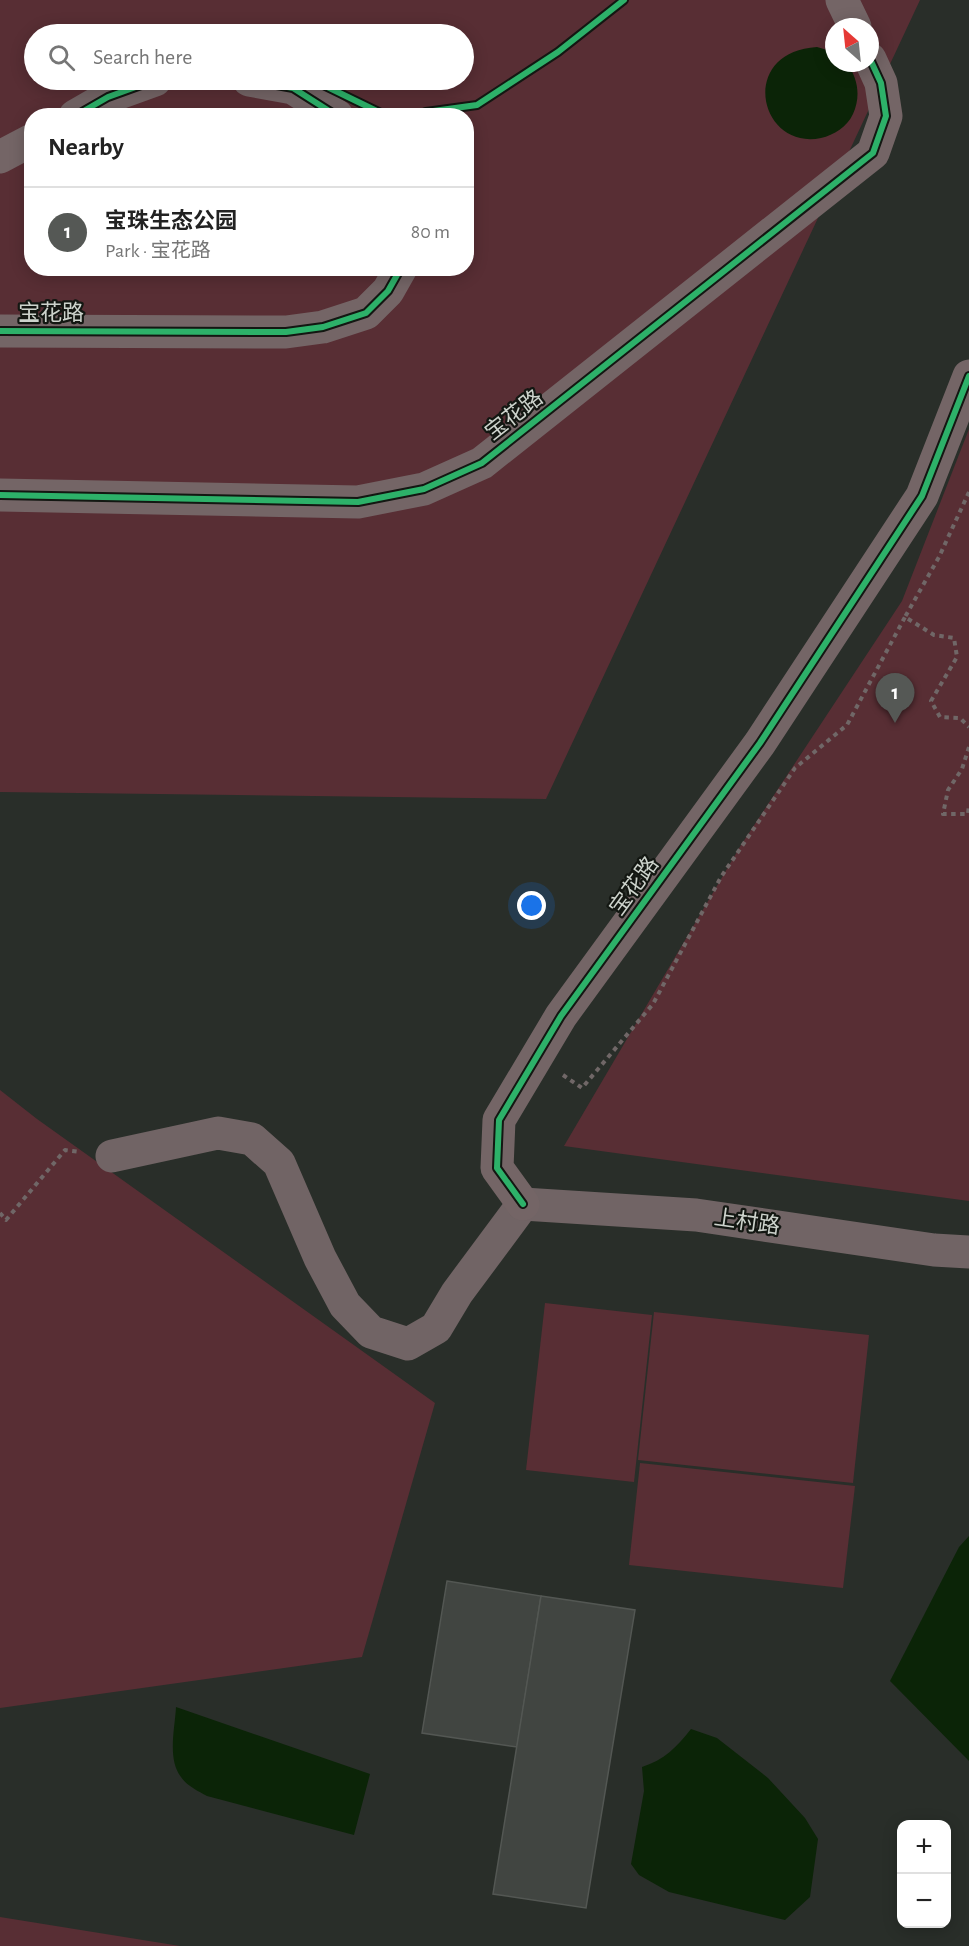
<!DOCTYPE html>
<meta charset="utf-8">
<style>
:root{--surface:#fff;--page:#f2f2f2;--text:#222;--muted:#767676;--line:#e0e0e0;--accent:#555855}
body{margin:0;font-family:"Alegreya Sans","Noto Sans SC",sans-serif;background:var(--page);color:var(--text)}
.controls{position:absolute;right:18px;bottom:18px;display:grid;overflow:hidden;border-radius:12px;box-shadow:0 3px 15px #0003}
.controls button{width:54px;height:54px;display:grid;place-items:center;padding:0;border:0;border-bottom:2px solid var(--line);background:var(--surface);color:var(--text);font:30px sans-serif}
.compass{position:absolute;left:825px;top:18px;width:54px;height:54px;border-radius:50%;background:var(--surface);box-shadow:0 3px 15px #0003;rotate:333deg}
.you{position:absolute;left:532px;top:906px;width:21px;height:21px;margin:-15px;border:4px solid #fff;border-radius:50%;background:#1a73e8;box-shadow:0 0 0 9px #1a73e833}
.badge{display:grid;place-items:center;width:39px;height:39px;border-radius:50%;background:var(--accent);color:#fff;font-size:20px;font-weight:700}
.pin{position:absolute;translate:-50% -50px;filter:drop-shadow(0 2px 3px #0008)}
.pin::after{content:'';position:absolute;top:32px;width:21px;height:18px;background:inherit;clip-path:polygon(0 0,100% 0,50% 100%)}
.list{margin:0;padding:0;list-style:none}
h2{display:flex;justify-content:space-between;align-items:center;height:78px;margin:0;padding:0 24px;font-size:26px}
h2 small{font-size:20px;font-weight:400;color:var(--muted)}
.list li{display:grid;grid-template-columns:39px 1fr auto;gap:18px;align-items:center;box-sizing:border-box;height:90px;padding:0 24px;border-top:2px solid var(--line)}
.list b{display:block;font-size:22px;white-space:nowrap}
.list p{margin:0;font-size:20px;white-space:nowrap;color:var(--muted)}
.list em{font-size:20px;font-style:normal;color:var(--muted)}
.icon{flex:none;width:33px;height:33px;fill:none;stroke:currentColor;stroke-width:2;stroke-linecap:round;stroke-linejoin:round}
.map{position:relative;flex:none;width:969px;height:1946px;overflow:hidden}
.search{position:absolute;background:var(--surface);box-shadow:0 3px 15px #0003;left:24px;top:24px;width:450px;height:66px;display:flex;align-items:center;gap:15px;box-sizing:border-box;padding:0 21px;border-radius:33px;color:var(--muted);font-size:22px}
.panel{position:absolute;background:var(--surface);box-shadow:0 3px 15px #0003;left:24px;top:108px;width:450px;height:168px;border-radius:24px}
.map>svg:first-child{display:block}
</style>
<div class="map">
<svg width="969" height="1946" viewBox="0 0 969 1946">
<rect width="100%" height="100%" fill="#292e29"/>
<!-- green -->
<g fill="#582e34" fill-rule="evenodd">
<path d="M0,0H920L546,799L0,792ZM834,27H870V63H834ZM34,34H464V80H34ZM32,116H466V268H32Z"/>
<path d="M969,429V1201L564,1146L741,845L902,601Z"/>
<path d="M0,1090L37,1119L435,1403L362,1657L0,1708Z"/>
<path d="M545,1303L652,1315L634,1482L526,1470Z"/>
<path d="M654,1312L869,1335L853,1483L638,1460Z"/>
<path d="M640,1463L855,1486L843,1588L629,1565Z"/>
<path d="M0,1917L180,1946H0Z"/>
</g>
<!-- water -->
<g fill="#0b2407">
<path d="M817,47L834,52V63H847C858,79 861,96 853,114C847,127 834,135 821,138C759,151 737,52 817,47Z"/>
<path d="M969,1536V1761L890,1681L959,1547Z"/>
<path d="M176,1707L370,1774L354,1835L207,1796C198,1791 187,1786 181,1777C167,1759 175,1728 176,1707Z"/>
<path d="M691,1729L717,1738L768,1778L805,1818L818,1839L810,1897L785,1920L669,1892L639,1875L631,1864L644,1791L642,1767C664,1760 677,1747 691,1729Z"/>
</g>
<!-- building -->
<g fill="#414541" stroke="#535753" stroke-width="1.5">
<path d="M447,1581L541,1596L517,1747L422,1733Z"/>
<path d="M541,1596L635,1610L586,1908L493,1894Z"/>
</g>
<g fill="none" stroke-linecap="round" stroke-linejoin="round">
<!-- path -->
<g stroke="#706767" stroke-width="4" stroke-dasharray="4.5 4.5" stroke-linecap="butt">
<path d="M969,492L939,557L905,617L934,635L954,638L957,657L931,701L940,717L960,718L969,727"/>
<path d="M969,747L962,769L948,790L943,814H968L969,804"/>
<path d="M563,1075L582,1088L653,1004L721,877L795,768L847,725L905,617"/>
<path d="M0,1213L6,1220L65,1150L80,1152"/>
</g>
<!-- minor -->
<path stroke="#716465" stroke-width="33" d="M112,1156L218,1133L252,1139L279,1163L320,1258L345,1305L371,1332L408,1344L436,1328L457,1293L523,1204"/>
<!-- tertiary -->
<path stroke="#716465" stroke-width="33" d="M523,1204L696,1215L934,1250L969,1252"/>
<!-- secondary -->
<g stroke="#746566" stroke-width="33">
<path d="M842,0L855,27"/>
<path d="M249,80L293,88L337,116"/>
<path d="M75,116L108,97L155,80"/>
<path d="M0,157L32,140"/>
<path d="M0,331L286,332L323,327L366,313L388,291L401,268"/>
<path d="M0,495L358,502L424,489L482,463L873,153L886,116L881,83L870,59"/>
<path d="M523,1204L497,1168L499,1120L561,1016L760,743L922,496L969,376"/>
</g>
<!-- cycleway casing -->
<g stroke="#131712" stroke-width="10">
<g id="cycleway">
<path d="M249,80L293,88L337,116"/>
<path d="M313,80L387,116"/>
<path d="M75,116L108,97L155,80"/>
<path d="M416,116L426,112L477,105L558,52L624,0"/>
<path d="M0,331L286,332L323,327L366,313L388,291L401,268"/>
<path d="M0,495L358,502L424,489L482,463L873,153L886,116L881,83L870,59"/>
<path d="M523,1204L497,1168L499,1120L561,1016L760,743L922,496L969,376"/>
</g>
</g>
<!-- cycleway -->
<use href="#cycleway" stroke="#2db169" stroke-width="6"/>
</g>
<g text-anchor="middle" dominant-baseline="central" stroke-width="4.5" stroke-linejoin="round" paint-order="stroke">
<!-- street labels -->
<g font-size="22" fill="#cdd3cc" stroke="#131712">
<text x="51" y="313">宝花路</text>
<text transform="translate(514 415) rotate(-38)">宝花路</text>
<text transform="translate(634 886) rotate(-54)">宝花路</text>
<text transform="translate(747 1222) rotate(8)">上村路</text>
</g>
</g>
</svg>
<div class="controls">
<button>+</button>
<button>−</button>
</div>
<svg class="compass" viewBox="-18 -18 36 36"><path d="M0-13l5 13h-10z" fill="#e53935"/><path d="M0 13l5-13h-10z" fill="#767676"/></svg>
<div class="you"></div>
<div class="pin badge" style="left:895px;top:723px">1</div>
<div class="search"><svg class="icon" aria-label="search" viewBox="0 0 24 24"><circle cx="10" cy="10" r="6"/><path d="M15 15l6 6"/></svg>Search here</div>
<section class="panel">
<h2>Nearby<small></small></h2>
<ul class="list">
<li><span class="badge">1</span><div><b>宝珠生态公园</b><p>Park · 宝花路</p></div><em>80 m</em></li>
</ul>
</section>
</div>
